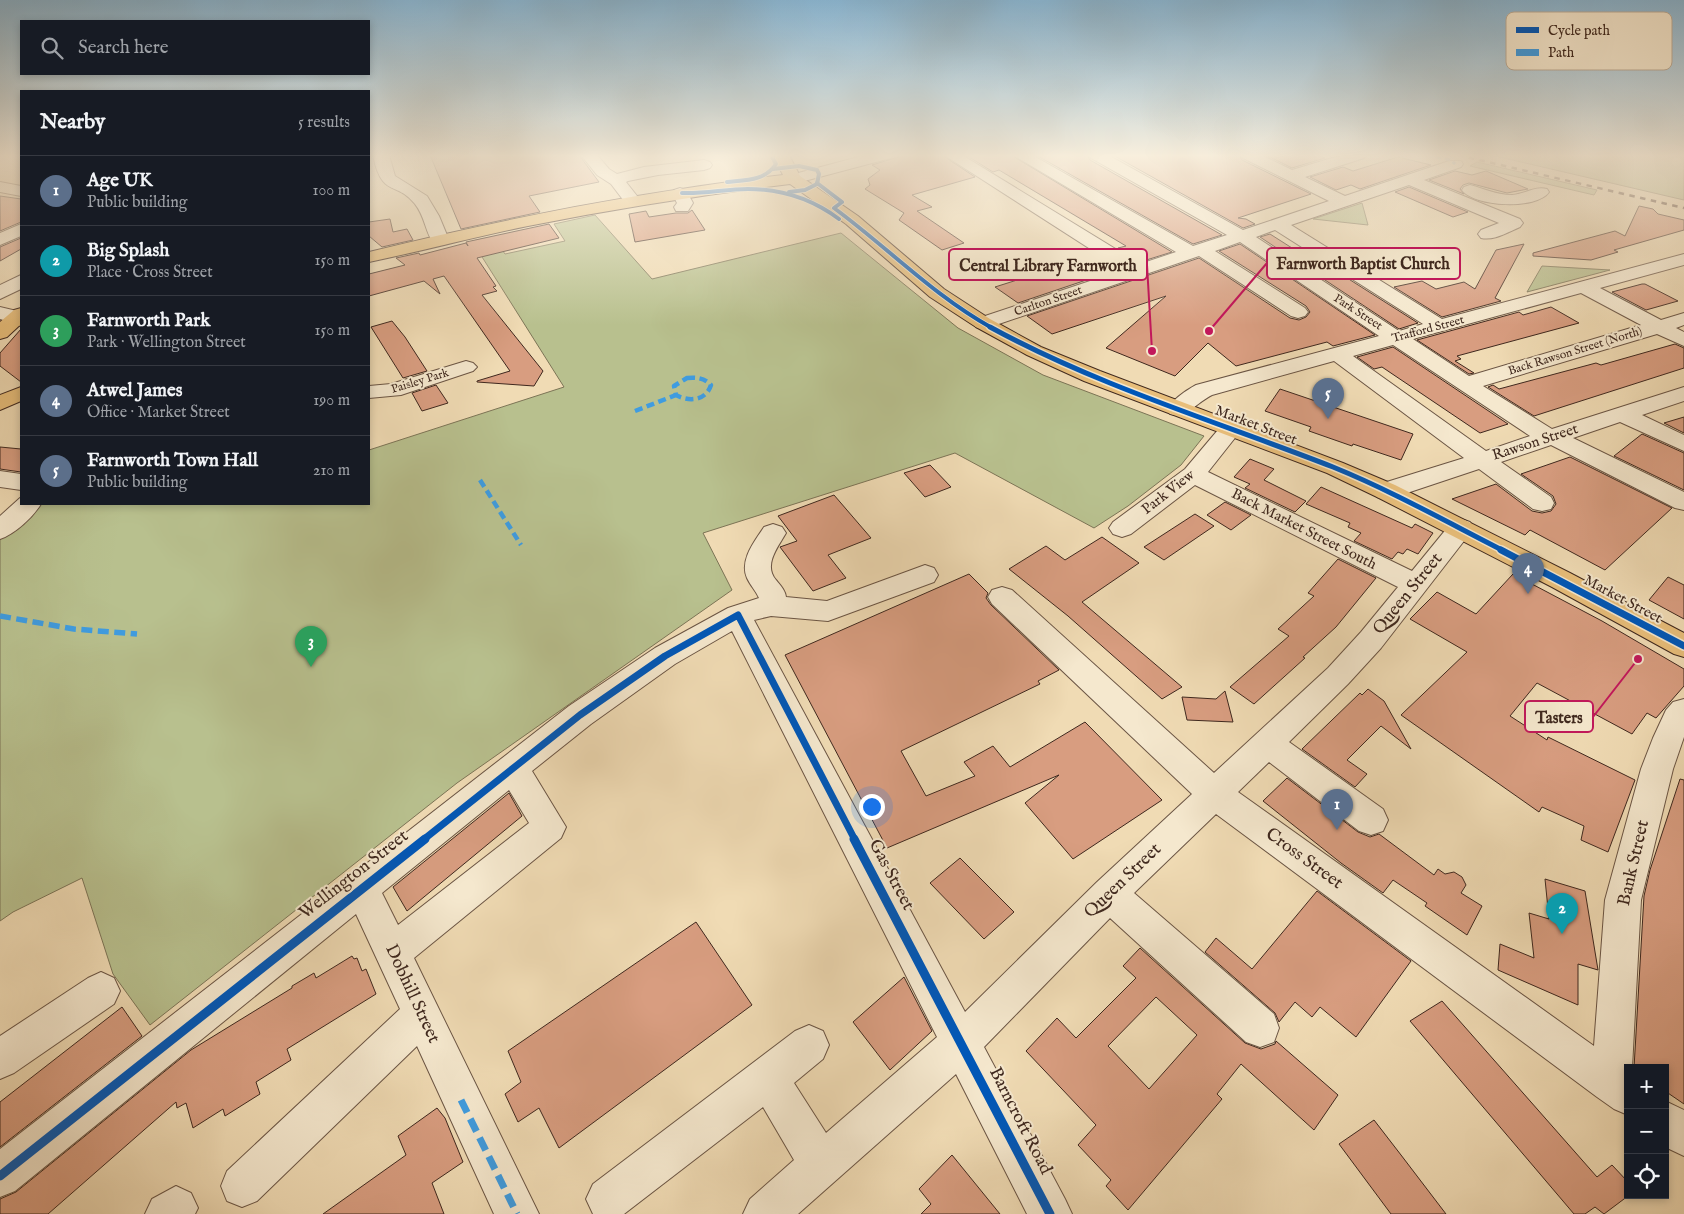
<!DOCTYPE html>
<meta charset="utf-8">
<style>
:root{--surface:#171b24;--page:#242831;--text:#f1f3f6;--muted:#9ea1a6;--line:#363941;--accent:#d93025}
body{margin:0;font-family:"IM FELL English",serif;background:var(--page);color:var(--text)}
.controls{position:absolute;right:15px;bottom:15px;display:grid;overflow:hidden;border-radius:0px;box-shadow:0 2px 8px #0003}
.controls button{width:45px;height:45px;display:grid;place-items:center;padding:0;border:0;border-bottom:1px solid var(--line);background:var(--surface);color:var(--text);font:25px sans-serif}
.you{position:absolute;left:871px;top:806px;width:18px;height:18px;margin:-12px;border:4px solid #fff;border-radius:50%;background:#1a73e8;box-shadow:0 0 0 8px #1a73e833}
.badge{display:grid;place-items:center;width:32px;height:32px;border-radius:50%;background:var(--accent);color:#fff;font-size:16px;font-weight:700}
.pin{position:absolute;translate:-50% -41px;filter:drop-shadow(0 1px 2px #0008)}
.pin::after{content:'';position:absolute;top:26px;width:18px;height:15px;background:inherit;clip-path:polygon(0 0,100% 0,50% 100%)}
.list{margin:0;padding:0;list-style:none}
h2{display:flex;justify-content:space-between;align-items:center;height:65px;margin:0;padding:0 20px;font-size:21px}
h2 small{font-size:16px;font-weight:400;color:var(--muted)}
.list li{display:grid;grid-template-columns:32px 1fr auto;gap:15px;align-items:center;box-sizing:border-box;height:70px;padding:0 20px;border-top:1px solid var(--line)}
.list b{display:block;font-size:19px;white-space:nowrap}
.list p{margin:0;font-size:16px;white-space:nowrap;color:var(--muted)}
.list em{font-size:16px;font-style:normal;color:var(--muted)}
.icon{flex:none;width:28px;height:28px;fill:none;stroke:currentColor;stroke-width:2;stroke-linecap:round;stroke-linejoin:round}
.map{position:relative;flex:none;width:1684px;height:1214px;overflow:hidden}
.search{position:absolute;background:var(--surface);box-shadow:0 2px 8px #0003;left:20px;top:20px;width:350px;height:55px;display:flex;align-items:center;gap:12px;box-sizing:border-box;padding:0 18px;border-radius:0px;color:var(--muted);font-size:19px}
.panel{position:absolute;background:var(--surface);box-shadow:0 2px 8px #0003;left:20px;top:90px;width:350px;height:415px;border-radius:0px}
.map>svg:first-child{display:block}
</style>
<div class="map">
<svg width="1684" height="1214" viewBox="0 0 1684 1214">
<rect width="100%" height="100%" fill="#f0dbb4"/>
<filter id="stains"><feTurbulence type="fractalNoise" baseFrequency=".004" numOctaves="4"/><feColorMatrix values="0 0 0 0 .2 0 0 0 0 .09 0 0 0 0 .02 0 0 0 .5 -.17"/></filter>
<radialGradient id="worn" r=".72"><stop offset=".6" stop-color="#630" stop-opacity="0"/><stop offset="1" stop-color="#630" stop-opacity=".3"/></radialGradient>
<!-- green -->
<g fill="#b8c08e" stroke="#7c7456">
<path d="M1491,155H1684V200Z"/>
<path d="M1477,162L1597,190L1594,195L1470,166Z"/>
<path d="M1362,203L1368,225L1313,219Z"/>
<path d="M595,215L652,279L841,233L958,328L1043,375L1204,436L1181,465L1128,506L1094,528L955,453L703,533L732,590L457,783L150,1025L113,974L82,878L13,912L0,921V537L38,504H369V450L564,387L472,241L493,237L505,254L565,241L554,224Z"/>
<path d="M1542,266L1610,270L1527,292Z"/>
</g>
<!-- building -->
<g fill="#d89d80" stroke="#3f281e" fill-rule="evenodd">
<path d="M430,155H579L599,182L529,196L540,212L461,229Z"/>
<path d="M905,155H942L975,177L912,195L932,207L917,211L964,243L942,250L899,220L904,213L865,189L870,185L868,179L880,170L872,165Z"/>
<path d="M966,155H1011L1172,252L1140,262L1118,248L1126,246L999,170L993,172Z"/>
<path d="M1036,155H1087L1090,160L1222,235L1193,244Z"/>
<path d="M1113,155H1239L1242,160L1311,194L1238,218L1246,219L1255,224L1243,228Z"/>
<path d="M1266,155H1320L1325,158L1292,168Z"/>
<path d="M1398,157L1431,165L1360,189L1351,185L1336,190L1310,177L1343,167L1353,171Z"/>
<path d="M1455,171L1472,175L1486,171L1528,189L1507,193L1469,183L1463,185L1460,189L1464,194L1429,180Z"/>
<path d="M1409,187L1468,212L1453,217L1395,192Z"/>
<path d="M0,196L21,199V222L0,231Z"/>
<path d="M1639,206L1653,209L1658,214L1684,220V230L1614,250L1618,252L1591,260L1533,256V253L1615,231L1625,236Z"/>
<path d="M692,210L705,230L635,242L629,214L646,211L649,217L676,213H688Z"/>
<path d="M390,219L393,232L407,229L413,240L382,247L369,236V222Z"/>
<path d="M549,224L559,238L477,258L496,286L493,287L497,291L482,295L543,371L534,386L477,382V381L510,371L444,276L433,279L440,294L424,281L369,296V274L405,265L396,258L419,253L420,255L466,243L468,246L466,242Z"/>
<path d="M1270,234L1314,262V257L1418,323L1399,329L1260,237Z"/>
<path d="M21,238V249L0,261V247Z"/>
<path d="M1240,244L1375,335L1333,346L1327,342L1236,366L1208,343L1175,376L1106,348L1166,296L1052,334L1027,316L1199,258L1290,318L1299,320L1306,317L1310,312L1306,306L1219,251Z"/>
<path d="M1524,244L1495,298L1501,301L1442,317L1394,287L1422,281L1436,289L1464,282L1475,289L1496,250Z"/>
<path d="M1096,255L1119,269L1018,303L995,287Z"/>
<path d="M1642,284H1645L1678,301L1646,310L1612,292Z"/>
<path d="M1551,307L1579,323L1457,356L1461,359L1455,361L1474,373L1469,374L1417,340L1519,312L1523,315Z"/>
<path d="M392,321L405,337L427,371L403,378L371,327Z"/>
<path d="M21,329V382L0,366V353Z"/>
<path d="M1675,344L1684,348V368L1534,416L1488,387L1493,385L1499,389L1596,363L1601,365Z"/>
<path d="M1393,347L1508,424L1480,433L1382,367L1374,369L1357,357Z"/>
<path d="M436,385L448,403L422,411L412,393Z"/>
<path d="M1280,389L1413,434L1401,460L1353,444L1352,446L1309,431L1311,427L1265,411Z"/>
<path d="M1684,417V433L1664,423Z"/>
<path d="M1642,434L1684,453V490L1614,456Z"/>
<path d="M0,447L21,449V472L0,469Z"/>
<path d="M1570,457L1672,508L1605,570L1530,530L1525,535L1452,499L1496,484L1532,511L1542,513L1551,511L1556,504L1553,496L1521,474Z"/>
<path d="M1250,459L1274,469L1264,480L1306,501L1295,512L1245,488L1250,484L1234,477Z"/>
<path d="M930,465L951,487L925,497L904,473Z"/>
<path d="M1321,487L1412,528L1415,524L1433,533L1418,554L1407,549L1403,554L1398,552L1392,559L1354,541L1361,533L1348,527L1350,523L1306,504Z"/>
<path d="M834,495L871,538L828,555L846,578L813,591L780,547L797,541L778,516Z"/>
<path d="M1225,502L1251,515L1231,530L1207,515Z"/>
<path d="M1195,514L1214,526L1164,560L1144,547Z"/>
<path d="M1102,537L1139,563L1082,602L1182,687L1162,699L1068,616L1009,569L1046,546L1065,560Z"/>
<path d="M1338,559L1376,578L1336,627L1303,657L1305,658L1254,704L1230,687L1289,636L1278,629L1314,596L1308,593Z"/>
<path d="M969,574L988,593L986,598L991,605L1059,670L1038,681L1040,684L901,751L926,796L975,776L964,762L993,746L1010,767L1085,722L1162,800L1073,859L1025,803L1059,775L887,848L785,655Z"/>
<path d="M1513,574L1602,621L1684,669V686L1656,718L1647,713L1632,734L1537,683L1510,716L1547,740L1548,737L1635,780L1608,852L1581,840L1584,826L1542,807L1539,812L1401,715L1467,652L1410,619L1437,592L1476,614Z"/>
<path d="M1668,577L1684,585V619L1649,600Z"/>
<path d="M1368,689L1384,701L1411,749L1381,726L1347,760L1367,774L1355,787L1302,749L1360,693L1362,695Z"/>
<path d="M1225,691L1233,722L1187,720L1182,697L1216,699Z"/>
<path d="M1287,778L1358,832L1370,837L1379,834L1434,875L1438,869L1445,874L1454,872L1462,877L1466,885L1461,893L1482,906L1467,935L1425,906L1427,903L1393,880L1383,893L1341,863L1263,801Z"/>
<path d="M1680,779L1684,780V1104L1665,1091V1068H1634L1644,896L1650,870Z"/>
<path d="M509,793L522,816L407,911L393,887Z"/>
<path d="M960,858L1014,912L984,939L930,883Z"/>
<path d="M1545,879L1585,891L1598,970L1578,964V1005L1498,970L1500,944L1534,958L1529,913L1549,919Z"/>
<path d="M1317,891L1411,961L1356,1037L1320,1007L1312,1017L1295,1002L1279,1022L1275,1013L1205,952L1216,938L1252,969Z"/>
<path d="M696,922L752,1005L559,1148L539,1108L518,1122L505,1094L521,1082L508,1051Z"/>
<path d="M1140,948L1245,1043L1261,1049L1275,1044L1276,1041L1338,1095L1314,1130L1241,1064L1217,1094L1222,1099L1128,1210L1106,1186L1111,1180L1078,1145L1096,1125L1026,1051L1057,1018L1076,1038L1136,978L1123,966ZM1156,997L1197,1035L1149,1089L1108,1046Z"/>
<path d="M352,956L354,959L357,958L362,971L366,969L376,994L287,1049L291,1060L256,1082L260,1094L225,1116L223,1109L193,1128L186,1103L177,1108L176,1102L48,1214H0V1199L16,1192L191,1050L292,988V986L314,973L316,978Z"/>
<path d="M904,977L932,1031L890,1070L853,1022Z"/>
<path d="M1442,1001L1597,1177L1612,1165L1628,1182V1196L1604,1214L1595,1207L1585,1214H1574L1410,1021Z"/>
<path d="M122,1007L142,1036L0,1147V1102Z"/>
<path d="M437,1108L445,1118L463,1162L432,1183L444,1214H323L406,1155L398,1136Z"/>
<path d="M1374,1120L1401,1155L1446,1214H1391L1339,1144Z"/>
<path d="M952,1155L1000,1214H921L931,1204L919,1189Z"/>
</g>
<g fill="none" stroke-linecap="round" stroke-linejoin="round">
<!-- minor casing -->
<g stroke="#6b5544" stroke-width="2">
<g id="minor">
<path d="M373,155H389L395,176L427,196L439,216L449,240L446,244L440,245L434,244C425,232 425,216 415,204C396,180 382,199 373,155Z"/>
<path d="M581,155H597L609,169L617,174L644,167L704,160L710,162L712,165L710,168L704,170L658,175L628,181L626,182L641,201L639,205H627L611,184L597,175Z"/>
<path d="M866,155H893L891,158L793,184L787,182L785,179L787,176Z"/>
<path d="M944,155H962L1140,264L1176,252L1013,155H1032L1193,246L1227,235L1091,158L1089,155H1108L1243,230L1329,201L1243,158L1241,155H1261L1292,170L1342,155H1366L1364,158L1305,177L1345,196L1449,161H1461L1463,164L1461,167L1424,180L1520,219L1523,223L1520,227C1508,232 1494,241 1481,238L1478,234L1481,230L1499,223L1409,185L1291,225L1442,319L1684,254V265L1600,288L1661,320L1684,313V325L1676,328L1684,332V346L1657,334L1483,386L1552,429L1684,387V401L1642,415L1684,435V451L1620,422L1573,438L1684,492V510L1675,508L1551,445L1501,462L1551,497L1554,503L1551,509L1542,511L1533,509L1479,469L1395,497L1386,499L1377,497L1374,491L1377,485L1464,458L1334,361L1212,395C1197,402 1188,418 1170,414L1167,409C1174,399 1185,391 1196,385L1379,336L1240,242L1215,251L1305,308L1308,312L1305,316L1298,318L1291,316L1199,256L990,327L983,329L976,327L973,323L976,319L1123,270ZM1275,230L1423,324L1399,331L1256,237ZM1581,293L1641,325L1469,376L1413,339ZM1393,345L1530,436L1486,451L1353,356Z"/>
<path d="M0,182L21,186V196L0,192Z"/>
<path d="M1470,185C1485,189 1497,195 1512,195C1525,194 1535,186 1547,189L1549,192C1537,210 1474,207 1462,190L1464,187Z"/>
<path d="M680,188L686,190L693,203L688,211H676L674,207L677,203L672,193L674,190Z"/>
<path d="M21,224V236L0,245V233Z"/>
<path d="M21,275V289L0,299V285Z"/>
<path d="M0,307L21,312V326L0,319Z"/>
<path d="M466,361L473,363L477,367L473,371L401,395L369,398V386L391,384Z"/>
<path d="M1231,422L1239,424L1242,429L1208,472L1412,571L1452,522L1461,519L1470,522L1474,528L1381,648L1348,684L1289,742L1383,809L1388,820L1383,831L1371,835L1359,831L1269,762L1238,792L1594,1046L1605,900L1641,769L1653,738L1666,710L1673,702L1684,699V737L1673,769L1641,900L1632,1068H1628V1115L1614,1109L1597,1097L1216,814L1134,893L1274,1014L1279,1028L1274,1042L1260,1047L1246,1042L1110,918L984,1047L1065,1199L1072,1214H1027L956,1074L798,1214H743L750,1199L794,1160L763,1107L624,1214H593L586,1199L593,1184L795,1031L809,1025L823,1031L829,1045L823,1059L794,1083L826,1133L937,1037L732,631L675,664L591,724L532,771L566,827L561,838L414,958L539,1214H494L417,1046L257,1201L242,1207L227,1201L221,1186L227,1171L400,1009L356,914L15,1191L0,1197V1149L569,706L655,648L728,608L759,598C756,591 750,585 747,578C739,560 755,541 764,527L773,524L782,527L786,533C778,547 763,565 776,580C781,586 785,590 786,597L827,601L925,565L934,568L938,575L934,582L828,621L771,616L754,620L965,1012L1097,882L1192,794L992,604L988,597L992,590L1002,587L1012,590L1214,773L1328,668L1361,632L1398,587L1195,485L1131,534L1122,537L1113,534L1109,528L1113,522L1185,469L1223,424ZM509,790L529,823L398,925L382,893Z"/>
<path d="M0,471L21,474V490L0,487Z"/>
<path d="M20,498L21,504H41C33,517 15,534 0,539V516Z"/>
<path d="M101,972L114,978L120,991L114,1004L14,1073L0,1079V1036L88,978Z"/>
<path d="M1665,1101L1684,1110V1156L1665,1147Z"/>
<path d="M176,1186L191,1193L198,1208L195,1214H145L152,1199Z"/>
</g>
</g>
<!-- major casing -->
<g stroke="#3f281e" stroke-width="2">
<g id="major">
<path d="M773,155H789L800,176L858,216L944,289L990,319L1041,347L1100,371L1343,463L1395,485L1570,573L1684,633V657L1674,654L1552,587L1377,497L1327,473L1084,381L1027,355L976,327L930,297L846,224L790,184C702,195 615,209 528,226C474,237 422,251 369,262V252C506,218 643,192 783,175Z"/>
<path d="M21,308V324L7,337L0,339V322L14,310Z"/>
<path d="M21,387V401L0,410V395Z"/>
</g>
</g>
<!-- minor -->
<use href="#minor" fill="#f5e8ce" fill-rule="evenodd"/>
<!-- major -->
<use href="#major" fill="#e8be7a" fill-rule="evenodd"/>
<!-- rail -->
<path stroke="#3f281e" stroke-width="2.5" stroke-dasharray="5.5 5.5" stroke-linecap="butt" d="M1458,155L1684,208"/>
<!-- quiet-far3 -->
<path stroke="#3f9ce0" stroke-width="3" stroke-dasharray="6 3" stroke-linecap="butt" d="M1427,155L1451,160L1455,164"/>
<!-- quiet-far2 -->
<g stroke="#3f9ce0" stroke-width="4.5" stroke-dasharray="8 4.5" stroke-linecap="butt">
<path d="M687,378C697,377 704,378 711,385C706,401 689,402 676,395L674,386Z"/>
<path d="M635,411L676,395"/>
<path d="M480,480L521,545"/>
</g>
<!-- quiet-far1 -->
<path stroke="#3f9ce0" stroke-width="5.5" stroke-dasharray="11 5.5" stroke-linecap="butt" d="M0,616L74,629L137,634"/>
<!-- quiet -->
<path stroke="#3f9ce0" stroke-width="7" stroke-dasharray="14 7" stroke-linecap="butt" d="M461,1100L517,1214"/>
<!-- cycleway-far3 casing -->
<g stroke="#f5e8ce" stroke-width="5.5">
<g id="cycleway-far3">
<path d="M773,169L799,166L817,170L819,174L817,184L805,190L789,192"/>
<path d="M727,182C745,180 765,181 776,164L771,155"/>
<path d="M817,183L842,202L834,208C887,247 934,296 992,328"/>
<path d="M682,193C704,194 726,189 748,189C782,189 812,199 839,219"/>
</g>
</g>
<!-- cycleway-far2 casing -->
<g stroke="#f5e8ce" stroke-width="8">
<path id="cycleway-far2" d="M990,327C1098,386 1218,422 1333,467C1392,491 1447,522 1504,551"/>
</g>
<!-- cycleway-far1 casing -->
<g stroke="#f5e8ce" stroke-width="10">
<g id="cycleway-far1">
<path d="M1501,550L1684,646"/>
<path d="M423,840L580,715L665,656L738,615L855,840"/>
</g>
</g>
<!-- cycleway casing -->
<g stroke="#f5e8ce" stroke-width="12">
<g id="cycleway">
<path d="M854,839L1050,1214"/>
<path d="M0,1176L425,839"/>
</g>
</g>
<!-- cycleway-far3 -->
<use href="#cycleway-far3" stroke="#0057b8" stroke-width="4"/>
<!-- cycleway-far2 -->
<use href="#cycleway-far2" stroke="#0057b8" stroke-width="5"/>
<!-- cycleway-far1 -->
<use href="#cycleway-far1" stroke="#0057b8" stroke-width="7"/>
<!-- cycleway -->
<use href="#cycleway" stroke="#0057b8" stroke-width="9"/>
</g>
<!-- sky -->
<linearGradient id="sky" x2="0" y2="1"><stop stop-color="#89b6d3"/><stop offset="0.48" stop-color="#f8efdd"/><stop offset="1" stop-color="#f8efdd" stop-opacity="0"/></linearGradient>
<rect width="1684" height="325" fill="url(#sky)"/>
<g text-anchor="middle" dominant-baseline="central" stroke-width="4" stroke-linejoin="round" paint-order="stroke">
<!-- far-street labels -->
<g font-size="12" fill="#3f281e" stroke="#f5e8ce">
<text transform="translate(1048 301) rotate(-19)">Carlton Street</text>
<text transform="translate(1358 312) rotate(33)">Park Street</text>
<text transform="translate(1428 329) rotate(-15)">Trafford Street</text>
<text transform="translate(1575 351) rotate(-17)">Back Rawson Street (North)</text>
<text transform="translate(420 381) rotate(-17)">Paisley Park</text>
</g>
<!-- street labels -->
<g font-size="15" fill="#3f281e" stroke="#f5e8ce">
<text transform="translate(1256 425) rotate(21)">Market Street</text>
<text transform="translate(1535 442) rotate(-18)">Rawson Street</text>
<text transform="translate(1168 492) rotate(-38)">Park View</text>
<text transform="translate(1304 529) rotate(27)">Back Market Street South</text>
<text transform="translate(1623 599) rotate(28)">Market Street</text>
</g>
<!-- near-street labels -->
<g font-size="18" fill="#3f281e" stroke="#f5e8ce">
<text transform="translate(1408 594) rotate(-51)">Queen Street</text>
<text transform="translate(1304 859) rotate(36)">Cross Street</text>
<text transform="translate(1634 863) rotate(-77)">Bank Street</text>
<text transform="translate(354 875) rotate(-38)">Wellington Street</text>
<text transform="translate(891 875) rotate(62)">Gas Street</text>
<text transform="translate(1123 881) rotate(-44)">Queen Street</text>
<text transform="translate(412 994) rotate(65)">Dobhill Street</text>
<text transform="translate(1020 1121) rotate(63)">Barncroft Road</text>
</g>
</g>
<!-- legend -->
<rect x="1506" y="12" width="166" height="58" rx="8" fill="#f5e8ce" stroke="#beae99" stroke-width="1"/>
<rect x="1516" y="27" width="23" height="6" fill="#0057b8"/>
<rect x="1516" y="49" width="23" height="7" fill="#3f9ce0"/>
<g font-size="14" fill="#3f281e">
<text x="1548" y="35">Cycle path</text>
<text x="1548" y="57">Path</text>
</g>
<!-- callouts -->
<path fill="none" stroke="#c2185b" stroke-width="2" d="M1209 331L1267 263M1152 351L1147 265M1638 659L1593 717"/>
<g fill="#c2185b" stroke="#f5e8ce" stroke-width="2">
<circle cx="1209" cy="331" r="5"/>
<circle cx="1152" cy="351" r="5"/>
<circle cx="1638" cy="659" r="5"/>
</g>
<g fill="#f5e8ce" stroke="#c2185b" stroke-width="2">
<rect x="1267" y="248" width="193" height="31" rx="5"/>
<rect x="949" y="249" width="198" height="31" rx="5"/>
<rect x="1525" y="701" width="68" height="31" rx="5"/>
</g>
<g font-size="16" text-anchor="middle" font-weight="bold" fill="#3f281e">
<text x="1363" y="269">Farnworth Baptist Church</text>
<text x="1048" y="271">Central Library Farnworth</text>
<text x="1559" y="723">Tasters</text>
</g>
<rect width="100%" height="100%" filter="url(#stains)"/>
<rect width="100%" height="100%" fill="url(#worn)"/>
</svg>
<div class="controls">
<button>+</button>
<button>−</button>
<button><svg class="icon" aria-label="locate" viewBox="0 0 24 24"><circle cx="12" cy="12" r="6"/><path d="M12 2v4M12 18v4M2 12h4M18 12h4"/></svg></button>
</div>
<div class="you"></div>
<div class="pin badge" style="left:1337px;top:830px;background:#5c6f8a">1</div>
<div class="pin badge" style="left:1562px;top:934px;background:#0f9aa8">2</div>
<div class="pin badge" style="left:311px;top:667px;background:#2e9e5b">3</div>
<div class="pin badge" style="left:1528px;top:594px;background:#5c6f8a">4</div>
<div class="pin badge" style="left:1328px;top:419px;background:#5c6f8a">5</div>
<div class="search"><svg class="icon" aria-label="search" viewBox="0 0 24 24"><circle cx="10" cy="10" r="6"/><path d="M15 15l6 6"/></svg>Search here</div>
<section class="panel">
<h2>Nearby<small>5 results</small></h2>
<ul class="list">
<li><span class="badge" style="background:#5c6f8a">1</span><div><b>Age UK</b><p>Public building</p></div><em>100 m</em></li>
<li><span class="badge" style="background:#0f9aa8">2</span><div><b>Big Splash</b><p>Place · Cross Street</p></div><em>150 m</em></li>
<li><span class="badge" style="background:#2e9e5b">3</span><div><b>Farnworth Park</b><p>Park · Wellington Street</p></div><em>150 m</em></li>
<li><span class="badge" style="background:#5c6f8a">4</span><div><b>Atwel James</b><p>Office · Market Street</p></div><em>190 m</em></li>
<li><span class="badge" style="background:#5c6f8a">5</span><div><b>Farnworth Town Hall</b><p>Public building</p></div><em>210 m</em></li>
</ul>
</section>
</div>
